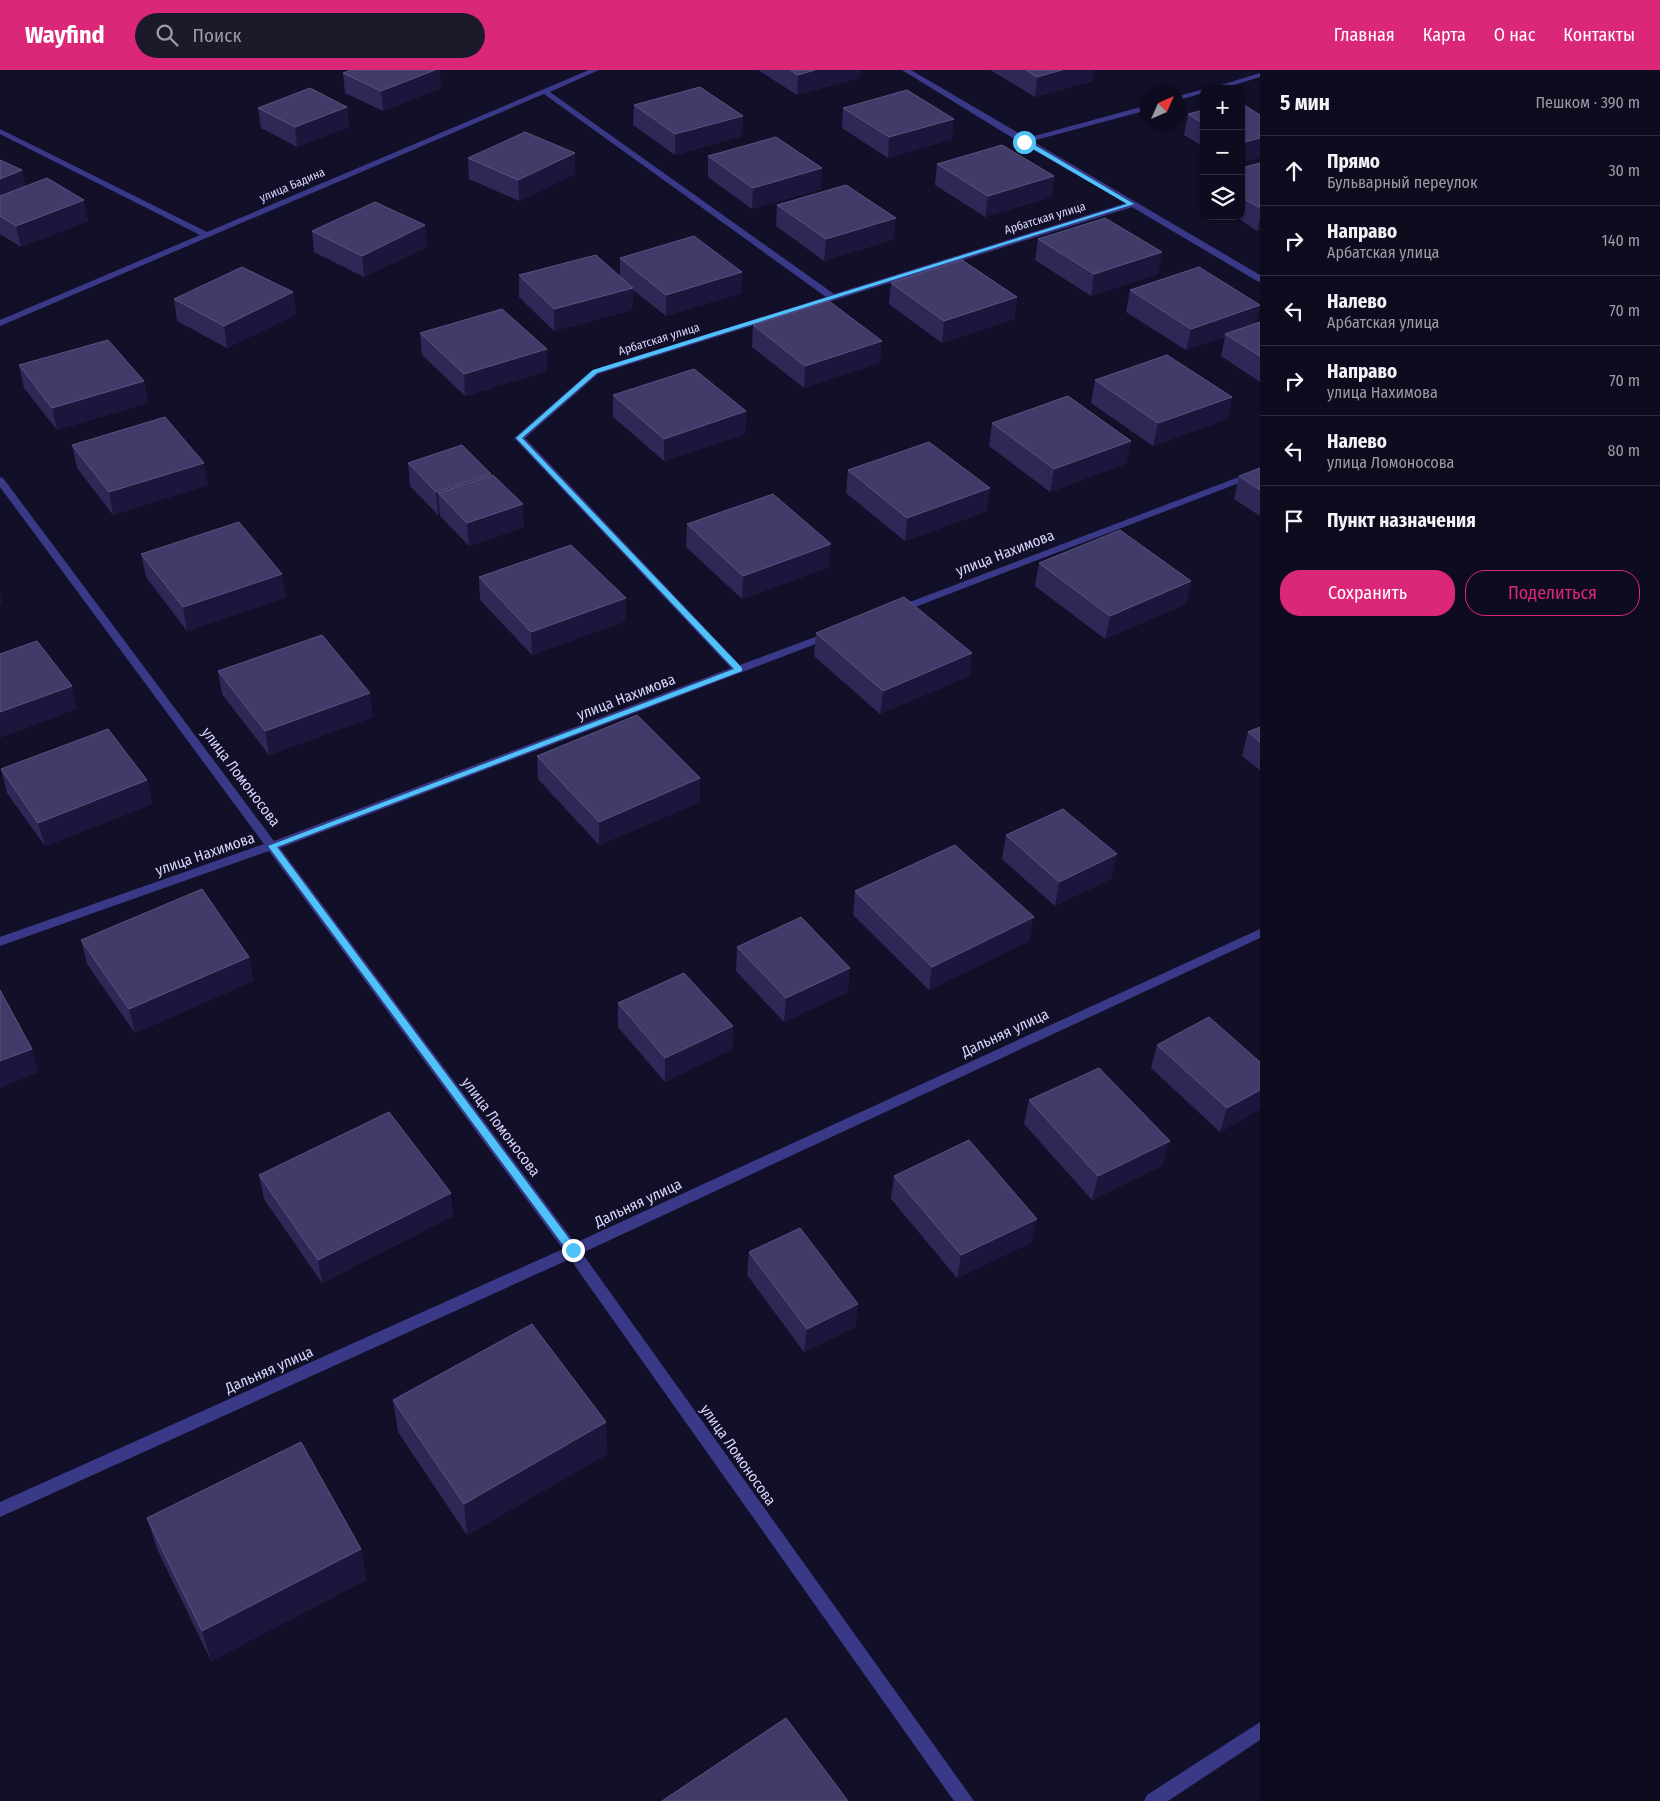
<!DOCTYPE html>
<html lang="ru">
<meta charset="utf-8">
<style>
:root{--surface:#0e0b1e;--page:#1c192b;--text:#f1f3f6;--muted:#9b9ba4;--line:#2e2b3c;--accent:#db2777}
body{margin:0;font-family:"Fira Sans Condensed",sans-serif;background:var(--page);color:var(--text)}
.controls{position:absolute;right:15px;top:15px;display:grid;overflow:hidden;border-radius:10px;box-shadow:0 1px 4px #0004}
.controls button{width:45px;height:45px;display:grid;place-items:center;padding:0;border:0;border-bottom:1px solid var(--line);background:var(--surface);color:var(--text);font:25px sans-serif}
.compass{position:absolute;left:1140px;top:15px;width:45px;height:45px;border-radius:50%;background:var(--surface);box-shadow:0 1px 4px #0004;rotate:45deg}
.stop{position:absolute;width:15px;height:15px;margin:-11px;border:4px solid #4fc3f7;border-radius:50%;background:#fff}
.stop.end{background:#4fc3f7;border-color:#fff;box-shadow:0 1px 5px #0008}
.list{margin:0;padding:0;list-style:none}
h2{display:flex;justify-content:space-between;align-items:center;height:65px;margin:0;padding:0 20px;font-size:21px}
h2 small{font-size:16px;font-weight:400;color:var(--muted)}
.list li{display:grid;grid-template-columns:32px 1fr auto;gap:15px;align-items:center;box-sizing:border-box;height:70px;padding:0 20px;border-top:1px solid var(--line)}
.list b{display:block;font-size:19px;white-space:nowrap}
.list p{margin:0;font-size:16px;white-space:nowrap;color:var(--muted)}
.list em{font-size:16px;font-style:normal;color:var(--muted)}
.actions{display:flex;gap:10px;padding:15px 20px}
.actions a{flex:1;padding:11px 0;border:1px solid var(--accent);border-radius:20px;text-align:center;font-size:18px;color:var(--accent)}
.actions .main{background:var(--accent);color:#fff}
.icon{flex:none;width:28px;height:28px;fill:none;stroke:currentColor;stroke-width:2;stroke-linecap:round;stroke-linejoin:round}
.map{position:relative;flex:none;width:1260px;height:1731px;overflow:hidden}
header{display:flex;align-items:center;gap:30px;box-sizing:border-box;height:70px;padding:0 25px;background:var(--accent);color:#fff}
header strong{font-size:24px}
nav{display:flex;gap:28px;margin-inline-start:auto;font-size:18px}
.search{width:350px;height:45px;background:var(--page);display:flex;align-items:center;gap:12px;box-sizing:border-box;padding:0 18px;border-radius:28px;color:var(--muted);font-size:19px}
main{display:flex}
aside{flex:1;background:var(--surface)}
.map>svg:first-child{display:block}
</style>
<header>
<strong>Wayfind</strong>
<div class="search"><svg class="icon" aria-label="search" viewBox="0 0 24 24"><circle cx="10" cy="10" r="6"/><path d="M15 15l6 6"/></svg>Поиск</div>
<nav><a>Главная</a><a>Карта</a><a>О нас</a><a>Контакты</a></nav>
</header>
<main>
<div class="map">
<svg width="1260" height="1731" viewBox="0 0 1260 1731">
<rect width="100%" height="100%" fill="#120f28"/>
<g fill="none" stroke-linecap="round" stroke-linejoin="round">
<!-- minor -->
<g fill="#393988" fill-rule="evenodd">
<path d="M589,0H599L550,22L834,224L1126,133L1021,73L902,0H911L1027,68L1148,35V40L1032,71L1260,205V212L1257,211L1132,137L598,304L525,368L740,595L826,563L830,562L835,565L834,567L280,778L575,1173L1260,859V868L582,1183L974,1731H954L570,1189L0,1447V1432L563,1179L269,781L0,876V867L264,774L0,417V407L3,408L274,771L731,598L514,368L592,300L826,227L544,24L0,256V250L200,165L0,64V59L207,162Z"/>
<path d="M1260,3V7L1221,19H1208Z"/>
<path d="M1204,19V23L1178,30V26Z"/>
<path d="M1260,399V405L902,542L898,543L893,540L894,538Z"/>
<path d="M1260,1652V1670L1168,1731H1144L1147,1725Z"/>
</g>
</g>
<!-- wall -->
<g fill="#2f2857">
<path d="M758,0H860L859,8L797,25Z"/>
<path d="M990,0H1094L1092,11L1035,27Z"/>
<path d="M343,3L441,18L383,41L345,23Z"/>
<path d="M634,35L742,66L675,85L633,55Z"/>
<path d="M347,37L349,57L297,77L261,58L258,38Z"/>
<path d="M843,38L952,69L888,88L842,58Z"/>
<path d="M1204,40V77L1184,65L1188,44Z"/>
<path d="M575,83V104L519,131L469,109L468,88Z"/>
<path d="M708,86L821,119L752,139L708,107Z"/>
<path d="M0,90L22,100L25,116L88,151L21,177L0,164Z"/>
<path d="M1260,93V160L1257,161L1235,146H1241V98Z"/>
<path d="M937,94L1054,106L1051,127L985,147L935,115Z"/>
<path d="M777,135L894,169L824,191L776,156Z"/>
<path d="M312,161L427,177L364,207L314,182Z"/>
<path d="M1038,169L1162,182L1158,204L1091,226L1035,190Z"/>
<path d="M620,188L742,202L741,223L666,246L633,220L632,240L554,261L519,227V205L620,206Z"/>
<path d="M891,213L1017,227L1014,249L942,273L889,234Z"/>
<path d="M1130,220L1260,235L1256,253L1260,252V312L1221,286L1225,267L1186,280L1126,242Z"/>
<path d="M293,222L296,244L227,278L177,251L174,229Z"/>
<path d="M753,255L880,293L804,318L752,277Z"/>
<path d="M420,263L547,301L465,326L422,285Z"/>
<path d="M19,295L144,311L148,333L57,360L24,318Z"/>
<path d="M1095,310L1232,327L1227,349L1153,376L1091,333Z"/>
<path d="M613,325L746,341L745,364L664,391L613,347Z"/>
<path d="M992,353L1127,393L1050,422L989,376Z"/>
<path d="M72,375L208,415L113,445L77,398Z"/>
<path d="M408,393L491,404V405L524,457L469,476L440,446V444L438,445L410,416Z"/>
<path d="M1260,398V446L1234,429L1239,406Z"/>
<path d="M848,400L987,441L905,471L846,423Z"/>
<path d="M687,454L829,497L742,529L686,477Z"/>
<path d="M141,484L286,527L187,561L146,507Z"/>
<path d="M1039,493L1191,511L1186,534L1105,569L1035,516Z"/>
<path d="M479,507L626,528V551L532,585L480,530Z"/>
<path d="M816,563L972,583L969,606L880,644L814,586Z"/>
<path d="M218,601L373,647L269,685L222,624Z"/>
<path d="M1260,657V700L1242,686L1248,662Z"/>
<path d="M537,686L700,708V732L599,775L538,709Z"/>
<path d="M1,699L147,710L152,734L45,776L7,723Z"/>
<path d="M1006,765L1112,808L1055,836L1002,789Z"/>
<path d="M855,821L1029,871L929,920L853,845Z"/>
<path d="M81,870L249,887L253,911L135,963L87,894Z"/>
<path d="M737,877L848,922L784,952L736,901Z"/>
<path d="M618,933L733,956L732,979L665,1012L618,957Z"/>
<path d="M1157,975L1260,992V1039L1220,1062L1151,998Z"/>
<path d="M1029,1030L1163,1095L1092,1130L1024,1054Z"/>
<path d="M259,1105L453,1146L322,1213L264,1129Z"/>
<path d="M894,1106L1032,1172L957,1208L891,1129Z"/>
<path d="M749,1182L858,1234L855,1257L804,1282L747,1205Z"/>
<path d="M393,1330L607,1384L467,1465L398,1362Z"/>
<path d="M147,1448L361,1479L366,1510L211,1591L157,1479Z"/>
</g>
<!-- shaded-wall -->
<g fill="#1c163c">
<path d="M435,0H440L441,18L383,41L381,21Z"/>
<path d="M815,0H860L859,8L797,25L798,5Z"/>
<path d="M1062,0H1094L1092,11L1035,27L1037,7Z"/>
<path d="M347,37L349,57L297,77L295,57Z"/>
<path d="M743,46L742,66L675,85V64Z"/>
<path d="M954,49L952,69L888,88L889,67Z"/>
<path d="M1260,68V88L1241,93V73Z"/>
<path d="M575,83V104L519,131L518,110Z"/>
<path d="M822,98L821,119L752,139L753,118Z"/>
<path d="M22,100L26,121L0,132V109Z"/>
<path d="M1054,106L1051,127L985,147L988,126Z"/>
<path d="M84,130L88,151L21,177L16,156Z"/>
<path d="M896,148L894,169L824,191L826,169Z"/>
<path d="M1260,148V160L1257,161Z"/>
<path d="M425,155L427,177L364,207L362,186Z"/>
<path d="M1162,182L1158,204L1091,226L1094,204Z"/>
<path d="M742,202L741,223L666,246V225Z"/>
<path d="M633,218L632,240L554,261V239Z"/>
<path d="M293,222L296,244L227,278L224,256Z"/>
<path d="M1017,227L1014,249L942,273L944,251Z"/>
<path d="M1260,235L1255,256L1225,264V267L1186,280L1191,259Z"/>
<path d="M882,271L880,293L804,318L805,296Z"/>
<path d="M547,279V301L465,326L464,304Z"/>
<path d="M144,311L148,333L57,360L52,338Z"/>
<path d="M1232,327L1227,349L1153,376L1158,353Z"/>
<path d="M746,341L745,364L664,391V369Z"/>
<path d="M1131,371L1127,393L1050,422L1054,399Z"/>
<path d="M204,393L208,415L113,445L109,422Z"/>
<path d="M491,404L492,427L438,423L440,444L438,445L436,422Z"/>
<path d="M990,418L987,441L905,471L907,448Z"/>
<path d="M523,434L524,457L469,476L467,453Z"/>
<path d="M831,474L829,497L742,529L743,506Z"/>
<path d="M282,504L286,527L187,561L183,537Z"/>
<path d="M1191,511L1186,534L1105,569L1110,546Z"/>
<path d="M0,523L2,533L0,534Z"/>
<path d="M626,528V551L532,585L531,562Z"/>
<path d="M972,583L969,606L880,644L883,621Z"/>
<path d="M72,616L77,639L0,668V642Z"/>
<path d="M370,623L373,647L269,685L265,661Z"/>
<path d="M700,708V732L599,775V752Z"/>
<path d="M147,710L152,734L45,776L38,753Z"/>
<path d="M1117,784L1112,808L1055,836L1059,812Z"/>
<path d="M1034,847L1029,871L929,920L932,897Z"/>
<path d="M249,887L253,911L135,963L129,939Z"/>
<path d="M850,898L848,922L784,952L786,928Z"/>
<path d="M733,956L732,979L665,1012V988Z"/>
<path d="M32,979L39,1002L0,1018V991Z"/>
<path d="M1260,1020V1039L1220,1062L1227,1038Z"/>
<path d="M1170,1071L1163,1095L1092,1130L1098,1106Z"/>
<path d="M451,1123L453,1146L322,1213L318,1190Z"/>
<path d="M1037,1149L1032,1172L957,1208L961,1185Z"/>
<path d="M858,1234L855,1257L804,1282L807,1259Z"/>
<path d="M606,1352L607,1384L467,1465L464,1434Z"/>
<path d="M361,1479L366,1510L211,1591L202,1561Z"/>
</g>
<!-- building -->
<g fill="#413b69" stroke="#595380">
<path d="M351,0H435L381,21L343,3Z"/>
<path d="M790,0H815L798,5Z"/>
<path d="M1026,0H1062L1037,7Z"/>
<path d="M700,17L743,46L675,64L634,35Z"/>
<path d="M310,18L347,37L295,57L258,38Z"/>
<path d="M907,20L954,49L889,67L843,38Z"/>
<path d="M1241,33L1260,45V68L1241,73Z"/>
<path d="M1204,40V54L1188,44Z"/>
<path d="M525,62L575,83L518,110L468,88Z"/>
<path d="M776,67L822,98L753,118L708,86Z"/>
<path d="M1002,75L1054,106L988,126L937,94Z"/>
<path d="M0,90L22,100L0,109Z"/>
<path d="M1260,93V138L1241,127V98Z"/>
<path d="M47,108L84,130L16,156L0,146V126Z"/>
<path d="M846,115L896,148L826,169L777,135Z"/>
<path d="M375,132L425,155L362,186L312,161Z"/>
<path d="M1105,148L1162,182L1094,204L1038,169Z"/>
<path d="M694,166L742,202L666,225L620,188Z"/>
<path d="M596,185L633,218L554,239L519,205Z"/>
<path d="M962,190L1017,227L944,251L891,213Z"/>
<path d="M242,197L293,222L224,256L174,229Z"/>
<path d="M1199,197L1260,235L1191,259L1130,220Z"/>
<path d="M829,231L882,271L805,296L753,255Z"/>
<path d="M502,239L547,279L464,304L420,263Z"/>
<path d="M1260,252V286L1225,264Z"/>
<path d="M108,270L144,311L52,338L19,295Z"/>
<path d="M1167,285L1232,327L1158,353L1095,310Z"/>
<path d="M694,299L746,341L664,369L613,325Z"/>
<path d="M1068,326L1131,371L1054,399L992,353Z"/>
<path d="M165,347L204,393L109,422L72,375Z"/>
<path d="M929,372L990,418L907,448L848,400Z"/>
<path d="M462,375L491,404L436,422L408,393Z"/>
<path d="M1260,398V420L1239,406Z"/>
<path d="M493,405L523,434L467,453L438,423Z"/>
<path d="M773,424L831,474L743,506L687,454Z"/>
<path d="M239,452L282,504L183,537L141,484Z"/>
<path d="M1120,460L1191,511L1110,546L1039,493Z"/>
<path d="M571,475L626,528L531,562L479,507Z"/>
<path d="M904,527L972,583L883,621L816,563Z"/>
<path d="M322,565L370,623L265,661L218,601Z"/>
<path d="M37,571L72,616L0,642V584Z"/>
<path d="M637,645L700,708L599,752L537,686Z"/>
<path d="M1260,657V672L1248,662Z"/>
<path d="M108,659L147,710L38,753L1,699Z"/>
<path d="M1063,739L1117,784L1059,812L1006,765Z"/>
<path d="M955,775L1034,847L932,897L855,821Z"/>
<path d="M202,819L249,887L129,939L81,870Z"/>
<path d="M801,847L850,898L786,928L737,877Z"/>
<path d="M684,903L733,956L665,988L618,933Z"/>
<path d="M0,920L32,979L0,991Z"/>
<path d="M1209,947L1260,992V1020L1227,1038L1157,975Z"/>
<path d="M1099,998L1170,1071L1098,1106L1029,1030Z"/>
<path d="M389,1042L451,1123L318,1190L259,1105Z"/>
<path d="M969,1070L1037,1149L961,1185L894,1106Z"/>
<path d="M800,1158L858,1234L807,1259L749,1182Z"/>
<path d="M532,1254L606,1352L464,1434L393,1330Z"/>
<path d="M301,1372L361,1479L202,1561L147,1448Z"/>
<path d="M786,1648L848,1731H662Z"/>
</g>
<!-- route -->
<path fill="#4fc3f7" d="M1023,70H1026L1134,134L597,303L522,368L742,598V601L277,777L576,1178V1183H569L268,776L734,599L516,368L593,300L1127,134L1023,73Z"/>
<g text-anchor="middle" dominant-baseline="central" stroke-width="4" stroke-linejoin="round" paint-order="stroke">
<!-- far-street labels -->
<g font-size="12" fill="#d9d6ff" stroke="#120f28">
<text transform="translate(292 115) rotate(-23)">улица Бадина</text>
<text transform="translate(1045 148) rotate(-17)">Арбатская улица</text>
<text transform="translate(659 269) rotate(-17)">Арбатская улица</text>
</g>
<!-- street labels -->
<g font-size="15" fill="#d9d6ff" stroke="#120f28">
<text transform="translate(1005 483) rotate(-21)">улица Нахимова</text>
<text transform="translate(626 627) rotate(-21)">улица Нахимова</text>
<text transform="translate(241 707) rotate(53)">улица Ломоносова</text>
<text transform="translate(205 784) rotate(-19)">улица Нахимова</text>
<text transform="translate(1005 963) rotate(-25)">Дальняя улица</text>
<text transform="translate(501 1057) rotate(53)">улица Ломоносова</text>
<text transform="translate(638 1133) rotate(-25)">Дальняя улица</text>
<text transform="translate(269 1300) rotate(-24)">Дальняя улица</text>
<text transform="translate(738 1385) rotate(55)">улица Ломоносова</text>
</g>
</g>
</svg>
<div class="controls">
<button>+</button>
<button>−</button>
<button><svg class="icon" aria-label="layers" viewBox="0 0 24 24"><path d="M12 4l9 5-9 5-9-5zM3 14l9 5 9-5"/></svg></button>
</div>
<svg class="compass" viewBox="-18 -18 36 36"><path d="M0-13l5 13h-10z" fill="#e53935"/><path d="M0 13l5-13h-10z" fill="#9b9ba4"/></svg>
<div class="stop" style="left:1024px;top:72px"></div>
<div class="stop end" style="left:573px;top:1180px"></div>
</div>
<aside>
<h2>5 мин<small>Пешком · 390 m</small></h2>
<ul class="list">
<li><svg class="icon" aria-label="ahead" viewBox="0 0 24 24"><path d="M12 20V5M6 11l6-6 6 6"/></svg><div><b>Прямо</b><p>Бульварный переулок</p></div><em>30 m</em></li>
<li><svg class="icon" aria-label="right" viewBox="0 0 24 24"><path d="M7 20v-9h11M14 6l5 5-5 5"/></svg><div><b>Направо</b><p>Арбатская улица</p></div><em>140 m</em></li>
<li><svg class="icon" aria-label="left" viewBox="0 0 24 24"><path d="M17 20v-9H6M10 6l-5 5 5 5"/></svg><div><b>Налево</b><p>Арбатская улица</p></div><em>70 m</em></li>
<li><svg class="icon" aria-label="right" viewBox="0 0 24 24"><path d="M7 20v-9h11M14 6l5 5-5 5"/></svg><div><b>Направо</b><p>улица Нахимова</p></div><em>70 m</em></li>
<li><svg class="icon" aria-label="left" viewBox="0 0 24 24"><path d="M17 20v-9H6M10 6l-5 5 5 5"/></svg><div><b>Налево</b><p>улица Ломоносова</p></div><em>80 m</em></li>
<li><svg class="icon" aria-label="arrive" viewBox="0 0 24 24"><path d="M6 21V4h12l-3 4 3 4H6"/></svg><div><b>Пункт назначения</b></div></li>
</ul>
<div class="actions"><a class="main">Сохранить</a><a>Поделиться</a></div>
</aside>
</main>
